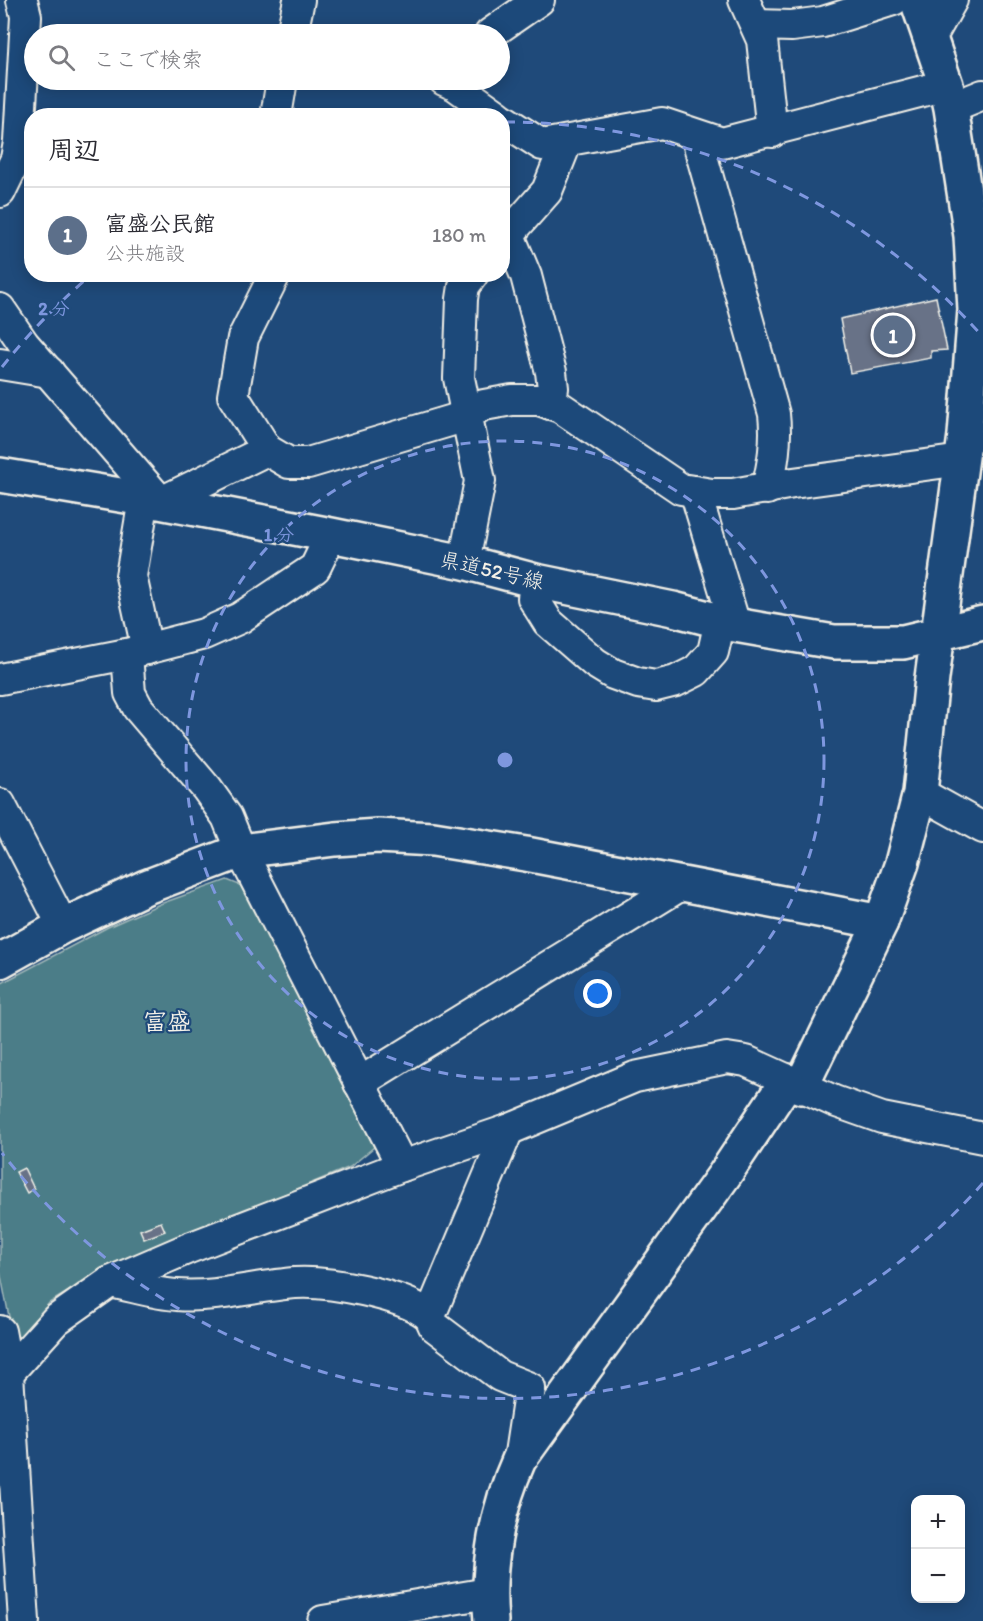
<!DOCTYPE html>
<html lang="ja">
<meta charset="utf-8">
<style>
:root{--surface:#fff;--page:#f2f2f3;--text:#2b2b33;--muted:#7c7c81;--line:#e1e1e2;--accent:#7c3aed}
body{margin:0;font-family:Itim,"Klee One",sans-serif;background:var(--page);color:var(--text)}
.controls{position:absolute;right:18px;bottom:18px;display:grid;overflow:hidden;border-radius:12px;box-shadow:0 3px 15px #0003}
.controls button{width:54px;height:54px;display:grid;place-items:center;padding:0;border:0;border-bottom:2px solid var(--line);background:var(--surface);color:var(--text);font:30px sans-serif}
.you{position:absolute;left:598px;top:994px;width:21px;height:21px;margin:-15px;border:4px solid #fff;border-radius:50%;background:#1a73e8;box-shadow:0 0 0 9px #1a73e833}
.badge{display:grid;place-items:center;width:39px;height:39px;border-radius:50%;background:var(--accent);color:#fff;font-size:20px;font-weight:700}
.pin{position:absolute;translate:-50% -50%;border:3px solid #fff;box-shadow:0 2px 6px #0006}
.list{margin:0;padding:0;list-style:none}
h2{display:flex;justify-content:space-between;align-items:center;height:78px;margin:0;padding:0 24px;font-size:26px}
h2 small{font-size:20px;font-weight:400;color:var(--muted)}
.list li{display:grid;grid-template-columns:39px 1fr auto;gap:18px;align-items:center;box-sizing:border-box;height:96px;padding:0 24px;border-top:2px solid var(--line)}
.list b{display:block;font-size:22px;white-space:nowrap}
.list p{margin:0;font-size:20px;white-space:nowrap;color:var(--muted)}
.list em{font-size:20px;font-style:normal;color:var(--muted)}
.icon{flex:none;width:33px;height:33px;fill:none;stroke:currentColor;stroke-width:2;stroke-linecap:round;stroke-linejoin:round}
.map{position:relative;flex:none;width:983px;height:1621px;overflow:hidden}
.search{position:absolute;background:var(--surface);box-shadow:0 3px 15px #0003;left:24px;top:24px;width:486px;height:66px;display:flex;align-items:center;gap:15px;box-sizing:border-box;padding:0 21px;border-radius:33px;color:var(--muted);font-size:22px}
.panel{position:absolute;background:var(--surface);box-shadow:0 3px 15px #0003;left:24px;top:108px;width:486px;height:174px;border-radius:24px}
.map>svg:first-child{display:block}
</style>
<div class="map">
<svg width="983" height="1621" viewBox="0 0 983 1621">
<rect width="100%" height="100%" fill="#1f4a7a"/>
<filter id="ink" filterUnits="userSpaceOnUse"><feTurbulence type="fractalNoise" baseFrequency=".0167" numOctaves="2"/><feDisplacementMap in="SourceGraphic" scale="12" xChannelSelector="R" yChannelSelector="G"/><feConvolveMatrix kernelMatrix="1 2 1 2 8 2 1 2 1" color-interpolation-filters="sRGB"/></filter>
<g filter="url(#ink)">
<!-- green -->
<path fill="#4c7d88" stroke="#a0b7b8" stroke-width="1.5" d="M227,880L242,886L374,1147L350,1167L105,1269L49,1303L15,1347L0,1271V984L108,927L160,904Z"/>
<!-- building -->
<g fill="#677287" stroke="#f4f1e8" stroke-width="1.5">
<path d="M936,297L947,350L931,351V358L850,373L840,319Z"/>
<path d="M24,1168L34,1189L27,1193L16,1172Z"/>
<path d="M161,1222L165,1231L144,1239L140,1230Z"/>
</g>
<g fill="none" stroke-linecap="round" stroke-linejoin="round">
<!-- street casing -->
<g stroke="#f4f1e8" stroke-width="34">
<g id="street">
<path d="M744,0L762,40L772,132"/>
<path d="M756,25L792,26L823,22L893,0"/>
<path d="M292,34L299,0"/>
<path d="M490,34L539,0"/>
<path d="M930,39L952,0"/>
<path d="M444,80L455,85L498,116"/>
<path d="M951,108L983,95"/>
<path d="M276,116L282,80"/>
<path d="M502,119L542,145L662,123L722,143L946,85"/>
<path d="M696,135L774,414C777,441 773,464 767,489"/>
<path d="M0,192L16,159L19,142L26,16L22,0"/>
<path d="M509,235L526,276L551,372L553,388L550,404"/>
<path d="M502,242L547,191L567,141"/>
<path d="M275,274L243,338L233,396L267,450L289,463H308L453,420L484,405L512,400H539L560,407L681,489L712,494H733L793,483L962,460"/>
<path d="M0,309L24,344L161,502L267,450"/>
<path d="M0,364L49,372"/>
<path d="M695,491L735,625"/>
<path d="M144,499L131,576L147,649"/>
<path d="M464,562L480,481L459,378L462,299L464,286L473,274"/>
<path d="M536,581L533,598L548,622L595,663L613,674L638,683L656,686L676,681L696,671L713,652L720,621"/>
<path d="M127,654L130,693L138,708L207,789L227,817L241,851L402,1166"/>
<path d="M0,679L127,654L204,634L240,618L315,568L331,535"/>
<path d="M920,793L983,828"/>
<path d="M0,804L63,926"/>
<path d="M359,1083L681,885"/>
<path d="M110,1282C132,1286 155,1294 177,1295C217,1298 256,1286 295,1283C328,1281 402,1294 428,1315C431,1318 432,1322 434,1326L500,1376L530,1388L519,1460"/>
<path d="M430,1316L508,1130"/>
<path d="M0,1331L8,1374L24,1621"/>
<path d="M0,1382L56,1320L110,1282L189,1248L402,1166L508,1130L635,1077L727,1058L746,1061L834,1101L882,1118L983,1138"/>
<path d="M323,1621L488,1593"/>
</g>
</g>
<!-- secondary casing -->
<g stroke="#f4f1e8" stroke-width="38">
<g id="secondary">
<path d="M0,475L144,499L331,535L464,562L536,581L673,609L735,625L834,642H903L983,623"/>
<path d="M0,961L63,926L146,887L241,851L335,839L378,836L433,839L526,854L881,922"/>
<path d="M801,1087L881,922L902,863L920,793L932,678L965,435L975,310L971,236L951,108L946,85L917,0"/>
<path d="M491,1621C486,1567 497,1509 519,1460L725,1174L787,1081"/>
</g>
</g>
<!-- street -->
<use href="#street" stroke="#1f4a7a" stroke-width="30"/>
<!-- secondary -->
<use href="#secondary" stroke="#1f4a7a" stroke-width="33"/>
</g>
</g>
<!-- distance rings -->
<g fill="none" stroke="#7e97df" stroke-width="3" stroke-dasharray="10 8">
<circle cx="505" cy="760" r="319"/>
<path d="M983 1183A638 638 0 0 1 2 1153M2 367A638 638 0 0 1 91 275M505 122A638 638 0 0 1 983 337"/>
</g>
<g text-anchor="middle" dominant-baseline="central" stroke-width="4.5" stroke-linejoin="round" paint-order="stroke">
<!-- street labels -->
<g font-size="21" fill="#f4f1e8" stroke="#1f4a7a">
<text transform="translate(492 570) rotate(13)">県道52号線</text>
</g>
<!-- quarter labels -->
<g font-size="24" font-weight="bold" fill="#f4f1e8" stroke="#1f4a7a">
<text x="167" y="1021">富盛</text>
</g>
</g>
<circle cx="505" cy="760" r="9" fill="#7e97df" stroke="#1f4a7a" stroke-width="3"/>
<g font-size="18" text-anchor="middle" font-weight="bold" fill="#7e97df" stroke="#1f4a7a" stroke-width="4.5" stroke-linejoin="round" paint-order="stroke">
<text x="54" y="315">2 分</text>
<text x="279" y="541">1 分</text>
</g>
</svg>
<div class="controls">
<button>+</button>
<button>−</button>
</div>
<div class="you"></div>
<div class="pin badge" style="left:893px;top:335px;background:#5c6f8a">1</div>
<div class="search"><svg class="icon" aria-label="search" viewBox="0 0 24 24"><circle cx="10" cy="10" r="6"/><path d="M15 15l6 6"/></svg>ここで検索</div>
<section class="panel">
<h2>周辺<small></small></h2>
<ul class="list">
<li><span class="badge" style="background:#5c6f8a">1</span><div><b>富盛公民館</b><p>公共施設</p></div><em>180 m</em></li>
</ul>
</section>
</div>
